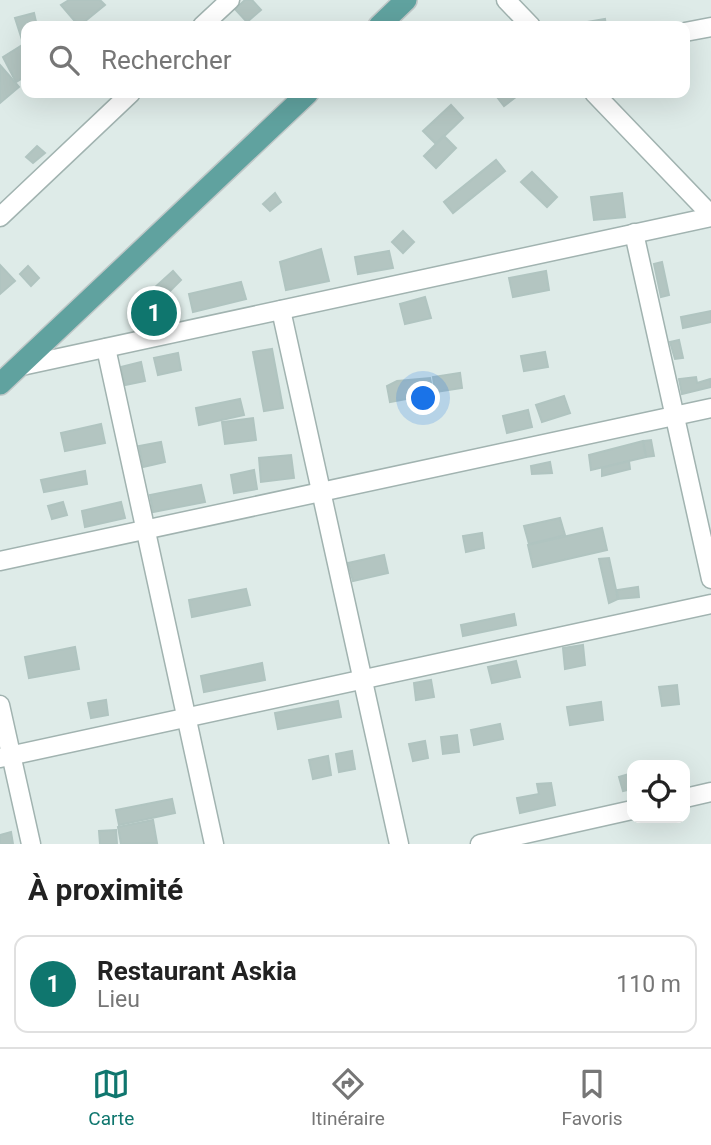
<!DOCTYPE html>
<html lang="fr">
<meta charset="utf-8">
<style>
:root{--surface:#fff;--page:#f2f2f2;--text:#222;--muted:#767676;--line:#e0e0e0;--accent:#0f766e}
body{margin:0;font-family:Roboto,sans-serif;background:var(--page);color:var(--text)}
.controls{position:absolute;right:21px;bottom:21px;display:grid;overflow:hidden;border-radius:14px;box-shadow:0 7px 28px #0002}
.controls button{width:63px;height:63px;display:grid;place-items:center;padding:0;border:0;border-bottom:2px solid var(--line);background:var(--surface);color:var(--text);font:35px sans-serif}
.you{position:absolute;left:424px;top:399px;width:24px;height:24px;margin:-18px;border:5px solid #fff;border-radius:50%;background:#1a73e8;box-shadow:0 0 0 10px #1a73e833}
.badge{display:grid;place-items:center;width:46px;height:46px;border-radius:50%;background:var(--accent);color:#fff;font-size:23px;font-weight:700}
.pin{position:absolute;translate:-50% -50%;border:4px solid #fff;box-shadow:0 2px 7px #0006}
.list{margin:0;padding:0;list-style:none}
h2{display:flex;justify-content:space-between;align-items:center;height:91px;margin:0;padding:0 28px;font-size:30px}
h2 small{font-size:23px;font-weight:400;color:var(--muted)}
.list li{display:grid;grid-template-columns:46px 1fr auto;gap:21px;align-items:center;box-sizing:border-box;height:98px;margin:0 14px 14px;padding:0 14px;border:2px solid var(--line);border-radius:14px}
.list b{display:block;font-size:26px;white-space:nowrap}
.list p{margin:0;font-size:23px;white-space:nowrap;color:var(--muted)}
.list em{font-size:23px;font-style:normal;color:var(--muted)}
.icon{flex:none;width:38px;height:38px;fill:none;stroke:currentColor;stroke-width:2;stroke-linecap:round;stroke-linejoin:round}
.map{position:relative;flex:none;width:711px;height:844px;overflow:hidden}
.search{position:absolute;background:var(--surface);box-shadow:0 7px 28px #0002;left:21px;right:21px;top:21px;height:77px;display:flex;align-items:center;gap:18px;box-sizing:border-box;padding:0 24px;border-radius:14px;color:var(--muted);font-size:26px}
.sheet{height:203px;background:var(--surface)}
nav{display:flex;justify-content:space-around;align-items:center;box-sizing:border-box;height:98px;border-top:2px solid var(--line);background:var(--surface);font-size:19px;color:var(--muted)}
nav a{display:grid;justify-items:center;gap:4px}
nav .on{color:var(--accent)}
.map>svg:first-child{display:block}
</style>
<div class="map">
<svg width="711" height="844" viewBox="0 0 711 844">
<rect width="100%" height="100%" fill="#deebe8"/>
<!-- building -->
<g fill="#b3c5c1" stroke="#b0c4c0" stroke-width="2">
<path d="M69,0H100L105,5L79,26L61,5Z"/>
<path d="M245,0H252L261,10L247,22L235,9Z"/>
<path d="M34,13L37,26H26V41L23,43L15,18Z"/>
<path d="M605,19L606,26H575V24Z"/>
<path d="M24,44L26,49V76L16,82L3,57Z"/>
<path d="M0,65L19,87L0,103Z"/>
<path d="M494,93H521L504,106Z"/>
<path d="M451,105L463,118L436,144L423,131Z"/>
<path d="M444,136L456,148L436,168L424,156Z"/>
<path d="M37,146L45,153L33,163L26,157Z"/>
<path d="M496,160L505,171L453,213L444,202Z"/>
<path d="M532,172L557,197L547,207L521,182Z"/>
<path d="M275,193L281,202L270,211L263,204Z"/>
<path d="M622,193L625,217L594,220L591,197Z"/>
<path d="M403,231L414,242L403,253L392,242Z"/>
<path d="M321,249L329,281L286,290L280,262Z"/>
<path d="M389,251L393,268L358,274L355,257Z"/>
<path d="M662,262L669,295L661,297L654,264Z"/>
<path d="M0,265L15,281L0,294Z"/>
<path d="M28,266L39,278L31,286L20,274Z"/>
<path d="M173,271L181,280L162,299L153,289Z"/>
<path d="M546,271L549,290L513,297L509,278Z"/>
<path d="M241,282L246,299L193,312L189,294Z"/>
<path d="M425,297L431,318L405,324L400,304Z"/>
<path d="M154,304L161,318L153,322L146,308Z"/>
<path d="M711,311V322L683,328L681,317Z"/>
<path d="M679,340L683,358L675,359L670,342Z"/>
<path d="M272,349L283,408L264,411L253,352Z"/>
<path d="M545,352L548,367L524,371L521,356Z"/>
<path d="M178,353L181,370L158,375L154,358Z"/>
<path d="M141,362L145,381L125,385L121,367Z"/>
<path d="M460,373L462,388L435,392L433,377Z"/>
<path d="M696,377L697,383L710,379L711,387L682,394L679,379Z"/>
<path d="M430,378L433,394L390,402L387,386L397,381Z"/>
<path d="M564,396L570,413L542,422L536,405Z"/>
<path d="M240,399L244,415L199,425L196,408Z"/>
<path d="M528,410L532,427L507,433L503,416Z"/>
<path d="M253,418L256,440L225,444L222,422Z"/>
<path d="M101,424L105,443L65,451L61,433Z"/>
<path d="M651,440L654,456L646,457L643,441Z"/>
<path d="M643,441L646,457L591,470L589,455Z"/>
<path d="M161,442L165,462L143,467L139,446Z"/>
<path d="M291,455L294,478L261,482L259,458Z"/>
<path d="M629,461L630,469L602,476V468Z"/>
<path d="M550,462L552,473L532,474L531,466Z"/>
<path d="M254,470L257,489L234,493L231,475Z"/>
<path d="M85,471L87,484L44,492L41,480Z"/>
<path d="M201,485L205,502L153,512L150,495Z"/>
<path d="M63,502L67,515L52,519L48,506Z"/>
<path d="M121,502L125,518L85,527L82,511Z"/>
<path d="M560,518L565,535L529,544L524,526Z"/>
<path d="M602,528L607,550L533,567L528,545Z"/>
<path d="M482,533L484,548L466,552L463,536Z"/>
<path d="M384,555L388,573L353,581L348,563Z"/>
<path d="M609,558L618,599L609,603L599,559Z"/>
<path d="M638,587L639,597L618,599L617,590Z"/>
<path d="M246,589L250,605L192,617L189,600Z"/>
<path d="M514,614L516,625L463,636L461,625Z"/>
<path d="M583,645L585,665L565,669L563,648Z"/>
<path d="M75,647L79,669L29,678L25,657Z"/>
<path d="M516,661L520,677L492,683L488,667Z"/>
<path d="M262,663L265,680L204,692L201,676Z"/>
<path d="M431,680L434,697L416,700L414,683Z"/>
<path d="M677,685L679,704L662,706L659,687Z"/>
<path d="M106,700L108,715L91,718L88,703Z"/>
<path d="M338,701L341,717L278,729L275,713Z"/>
<path d="M601,702L603,720L570,725L567,707Z"/>
<path d="M500,724L503,739L474,745L471,730Z"/>
<path d="M457,735L459,752L443,754L441,737Z"/>
<path d="M425,741L428,758L413,761L409,744Z"/>
<path d="M352,751L355,769L339,772L336,754Z"/>
<path d="M328,756L331,775L313,779L309,760Z"/>
<path d="M632,773V789L623,791L619,777Z"/>
<path d="M551,783L555,805L520,813L517,798L539,794L537,784Z"/>
<path d="M172,799L175,813L119,825L116,810Z"/>
<path d="M153,820L157,843L121,844L118,827Z"/>
<path d="M116,830L117,844H100L99,831Z"/>
<path d="M11,832L13,844H0V835Z"/>
</g>
<g fill="none" stroke-linecap="round" stroke-linejoin="round">
<!-- minor casing -->
<g stroke="#a1b3b0" stroke-width="21">
<g id="minor">
<path d="M506,0L531,26"/>
<path d="M202,26L230,0"/>
<path d="M685,32L711,27"/>
<path d="M594,93L711,215"/>
<path d="M0,217L131,93"/>
<path d="M634,233L711,579"/>
<path d="M281,310L399,844"/>
<path d="M106,348L214,844"/>
<path d="M17,367L711,217"/>
<path d="M0,561L711,408"/>
<path d="M0,705L31,844"/>
<path d="M0,758L711,604"/>
<path d="M685,798L711,792"/>
<path d="M480,844L632,810"/>
</g>
</g>
<!-- major casing -->
<g stroke="#c0c8c8" stroke-width="24">
<g id="major">
<path d="M379,26L406,0"/>
<path d="M0,384L308,93"/>
</g>
</g>
<!-- minor -->
<use href="#minor" stroke="#fff" stroke-width="18"/>
<!-- major -->
<use href="#major" stroke="#60a29f" stroke-width="21"/>
</g>
</svg>
<div class="controls">
<button><svg class="icon" aria-label="locate" viewBox="0 0 24 24"><circle cx="12" cy="12" r="6"/><path d="M12 2v4M12 18v4M2 12h4M18 12h4"/></svg></button>
</div>
<div class="you"></div>
<div class="pin badge" style="left:154px;top:313px">1</div>
<div class="search"><svg class="icon" aria-label="search" viewBox="0 0 24 24"><circle cx="10" cy="10" r="6"/><path d="M15 15l6 6"/></svg>Rechercher</div>
</div>
<section class="sheet">
<h2>À proximité<small></small></h2>
<ul class="list">
<li><span class="badge">1</span><div><b>Restaurant Askia</b><p>Lieu</p></div><em>110 m</em></li>
</ul>
</section>
<nav>
<a class="on"><svg class="icon" aria-label="map" viewBox="0 0 24 24"><path d="M3 6l6-2 6 2 6-2v14l-6 2-6-2-6 2zM9 4v14M15 6v14"/></svg>Carte</a>
<a><svg class="icon" aria-label="directions" viewBox="0 0 24 24"><path d="M12 3l9 9-9 9-9-9zM9 14v-3h6M13 9l2 2-2 2"/></svg>Itinéraire</a>
<a><svg class="icon" aria-label="saved" viewBox="0 0 24 24"><path d="M7 4h10v16l-5-4-5 4z"/></svg>Favoris</a>
</nav>
